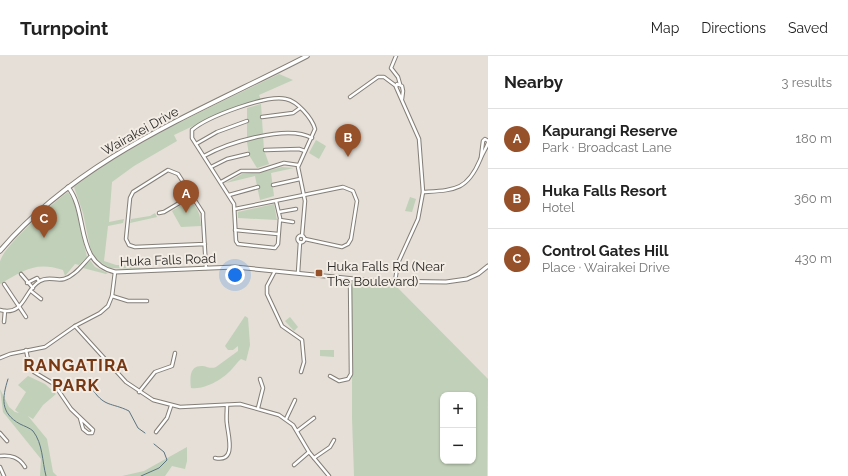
<!DOCTYPE html>
<meta charset="utf-8">
<style>
:root{--surface:#fff;--page:#f2f2f2;--text:#222;--muted:#767676;--line:#e0e0e0;--accent:#97512a}
body{margin:0;font-family:Raleway,sans-serif;background:var(--page);color:var(--text)}
.controls{position:absolute;right:12px;bottom:12px;display:grid;overflow:hidden;border-radius:8px;box-shadow:0 1px 3px #0004}
.controls button{width:36px;height:36px;display:grid;place-items:center;padding:0;border:0;border-bottom:1px solid var(--line);background:var(--surface);color:var(--text);font:20px sans-serif}
.you{position:absolute;left:235px;top:219px;width:14px;height:14px;margin:-10px;border:3px solid #fff;border-radius:50%;background:#1a73e8;box-shadow:0 0 0 6px #1a73e833}
.badge{display:grid;place-items:center;width:26px;height:26px;border-radius:50%;background:var(--accent);color:#fff;font-size:13px;font-weight:700}
.pin{position:absolute;translate:-50% -33px;filter:drop-shadow(0 1px 2px #0008)}
.pin::after{content:'';position:absolute;top:21px;width:14px;height:12px;background:inherit;clip-path:polygon(0 0,100% 0,50% 100%)}
.list{margin:0;padding:0;list-style:none}
h2{display:flex;justify-content:space-between;align-items:center;height:52px;margin:0;padding:0 16px;font-size:17px}
h2 small{font-size:13px;font-weight:400;color:var(--muted)}
.list li{display:grid;grid-template-columns:26px 1fr auto;gap:12px;align-items:center;box-sizing:border-box;height:60px;padding:0 16px;border-top:1px solid var(--line)}
.list b{display:block;font-size:15px;white-space:nowrap}
.list p{margin:0;font-size:13px;white-space:nowrap;color:var(--muted)}
.list em{font-size:13px;font-style:normal;color:var(--muted)}
.map{position:relative;flex:none;width:488px;height:420px;overflow:hidden}
header{display:flex;align-items:center;gap:24px;box-sizing:border-box;height:56px;padding:0 20px;background:var(--surface);border-bottom:1px solid var(--line)}
header strong{font-size:19px}
nav{display:flex;gap:22px;margin-inline-start:auto;font-size:14px}
main{display:flex}
aside{flex:1;background:var(--surface)}
.map>svg:first-child{display:block}
</style>
<header>
<strong>Turnpoint</strong>
<nav><a>Map</a><a>Directions</a><a>Saved</a></nav>
</header>
<main>
<div class="map">
<svg width="488" height="420" viewBox="0 0 488 420">
<rect width="100%" height="100%" fill="#e5dfd7"/>
<!-- green -->
<g fill="#c1d0b8" fill-rule="evenodd">
<path d="M279,18L293,24L259,39L261,44L229,53L174,79L177,85L134,110L112,126L109,166L124,163L123,167L108,170L104,205L116,209H140V213L110,212L95,203L90,191L83,157L74,131C137,84 209,52 279,18Z"/>
<path d="M261,48L264,94L269,108L257,112L249,99L247,86V52Z"/>
<path d="M316,84L326,90L319,103L309,97Z"/>
<path d="M282,111L294,112L271,117L274,140L260,144L255,120L226,127L242,118L262,116Z"/>
<path d="M68,136L74,146L87,201L79,209L75,208L65,220L63,214C35,205 23,215 0,228C0,221 0,213 0,206C2,191 55,145 68,136Z"/>
<path d="M410,141L416,143L412,156L405,155Z"/>
<path d="M189,144C198,151 200,158 201,170L181,171L172,155Z"/>
<path d="M274,148L277,164L238,162V156Z"/>
<path d="M155,157L157,161L130,167L131,163L150,160Z"/>
<path d="M90,204L95,211L108,217L106,218L83,212Z"/>
<path d="M352,226L394,228L488,323L487,420H354L352,362ZM443,339H473V405H443Z"/>
<path d="M245,260L248,262L250,289L246,305L241,303C237,306 235,310 232,313C223,323 205,334 191,332C190,322 189,309 203,310C208,311 211,313 216,311L238,295V290L233,294H228L225,290Z"/>
<path d="M290,261L298,271L294,275L285,265Z"/>
<path d="M320,294H334V301L320,300Z"/>
<path d="M28,320L45,328L56,338L43,349L33,363L28,360L47,383L53,416L57,420H40L41,403L3,356L0,333L9,351L15,356L19,357L15,354L26,336L18,329Z"/>
<path d="M187,391V405L185,413L172,410L165,420H122L144,415Z"/>
</g>
<g fill="none" stroke-linecap="round" stroke-linejoin="round">
<!-- stream -->
<g stroke="#5c7480" stroke-width="1">
<path d="M8,323C2,342 0,357 20,368C24,370 30,372 33,375C43,388 42,405 46,420"/>
<path d="M91,331C104,352 111,346 129,355L138,372L145,377"/>
<path d="M141,420L159,412L167,404L164,396L154,388"/>
</g>
<!-- minor casing -->
<g stroke="#847e77" stroke-width="4.5">
<g id="minor">
<path d="M396,0L391,12L398,21L400,28"/>
<path d="M350,41L378,21H384L396,30"/>
<path d="M262,61L293,57L300,52"/>
<path d="M196,88L217,76L247,65"/>
<path d="M265,94L299,93L305,95"/>
<path d="M204,100C227,87 287,68 312,82"/>
<path d="M481,101L483,85L485,83L488,85"/>
<path d="M211,111L227,103L248,98"/>
<path d="M221,126L241,115H259L284,107L298,109"/>
<path d="M273,129L300,123"/>
<path d="M423,136C454,134 467,135 480,104C482,98 486,93 488,87"/>
<path d="M229,139L258,131"/>
<path d="M276,145L280,162L278,188L275,192L238,188L236,185L234,148L192,82V74C207,61 267,38 286,43C297,45 312,62 315,73L298,111L305,145L302,180"/>
<path d="M235,153L343,131L353,135L357,145L351,183L348,188L342,191L305,183"/>
<path d="M279,156L296,153"/>
<path d="M159,157L164,156L191,140"/>
<path d="M280,164L293,166"/>
<path d="M235,174L278,178"/>
<circle cx="301" cy="183" r="3.5"/>
<path d="M205,188L135,191L129,189L126,183L130,142L133,136L168,114L178,118L203,157V161L206,212"/>
<path d="M275,215L267,230V238L282,270L302,284L304,306L301,316"/>
<path d="M298,217L300,186"/>
<path d="M21,218L33,232"/>
<path d="M395,225L398,207L418,163L423,136L419,83L396,31L397,28L402,30L403,35L402,43"/>
<path d="M27,227L37,222L39,225"/>
<path d="M4,228L26,261"/>
<path d="M31,235L41,243"/>
<path d="M112,240L128,245H147"/>
<path d="M0,254C25,261 24,233 40,225C48,220 56,225 64,223C75,220 83,208 90,201"/>
<path d="M4,266L5,255"/>
<path d="M75,270L126,326L153,344L180,351L240,348L279,359L293,369L309,396L329,420"/>
<path d="M26,294L29,308L34,316L54,328L71,353L93,374L92,377H88L83,373L80,362"/>
<path d="M0,302L10,298L45,291L75,270L100,257L108,250L112,240L115,216"/>
<path d="M330,320L339,325L348,323L351,318L350,223"/>
<path d="M139,336L155,316L172,310L175,297"/>
<path d="M258,352L263,332L260,323"/>
<path d="M286,363L295,344"/>
<path d="M297,375L314,362"/>
<path d="M156,376L167,362L171,350"/>
<path d="M0,377L7,385"/>
<path d="M0,400C11,399 19,401 25,411"/>
<path d="M215,402C237,407 228,379 227,368C226,362 227,355 227,349"/>
<path d="M314,402L330,391L334,384"/>
<path d="M294,409L309,396"/>
<path d="M0,411L4,420"/>
</g>
</g>
<!-- tertiary casing -->
<g stroke="#847e77" stroke-width="5">
<path id="tertiary" d="M68,131C89,157 74,207 115,216L235,211L375,225L446,226L467,223L478,218L488,210"/>
</g>
<!-- secondary casing -->
<g stroke="#847e77" stroke-width="5.5">
<path id="secondary" d="M0,195C81,100 199,56 307,0"/>
</g>
<!-- minor -->
<use href="#minor" stroke="#fff" stroke-width="2.5"/>
<!-- tertiary -->
<use href="#tertiary" stroke="#fff" stroke-width="3"/>
<!-- secondary -->
<use href="#secondary" stroke="#fff" stroke-width="3.5"/>
</g>
<!-- markers -->
<rect fill="#97512a" stroke="#f2ece4" stroke-width="1.5" x="315" y="213" width="8" height="8" rx="2"/>
<g text-anchor="middle" dominant-baseline="central" stroke-width="4" stroke-linejoin="round" paint-order="stroke">
<!-- street labels -->
<g font-size="13" fill="#2a2825" stroke="#f2ece4">
<text transform="translate(140 75) rotate(-29)">Wairakei Drive</text>
<text transform="translate(168 204) rotate(-2)">Huka Falls Road</text>
</g>
<!-- poi labels -->
<g font-size="13" fill="#2a2825" stroke="#f2ece4" text-anchor="start">
<text x="327" y="210">Huka Falls Rd (Near<tspan x="327" dy="15">The Boulevard)</tspan></text>
</g>
<!-- district labels -->
<g font-size="17" font-weight="bold" letter-spacing="1" fill="#763712" stroke="#f2ece4">
<text x="76" y="309">RANGATIRA<tspan x="76" dy="20">PARK</tspan></text>
</g>
</g>
</svg>
<div class="controls">
<button>+</button>
<button>−</button>
</div>
<div class="you"></div>
<div class="pin badge" style="left:186px;top:157px">A</div>
<div class="pin badge" style="left:348px;top:101px">B</div>
<div class="pin badge" style="left:44px;top:182px">C</div>
</div>
<aside>
<h2>Nearby<small>3 results</small></h2>
<ul class="list">
<li><span class="badge">A</span><div><b>Kapurangi Reserve</b><p>Park · Broadcast Lane</p></div><em>180 m</em></li>
<li><span class="badge">B</span><div><b>Huka Falls Resort</b><p>Hotel</p></div><em>360 m</em></li>
<li><span class="badge">C</span><div><b>Control Gates Hill</b><p>Place · Wairakei Drive</p></div><em>430 m</em></li>
</ul>
</aside>
</main>
